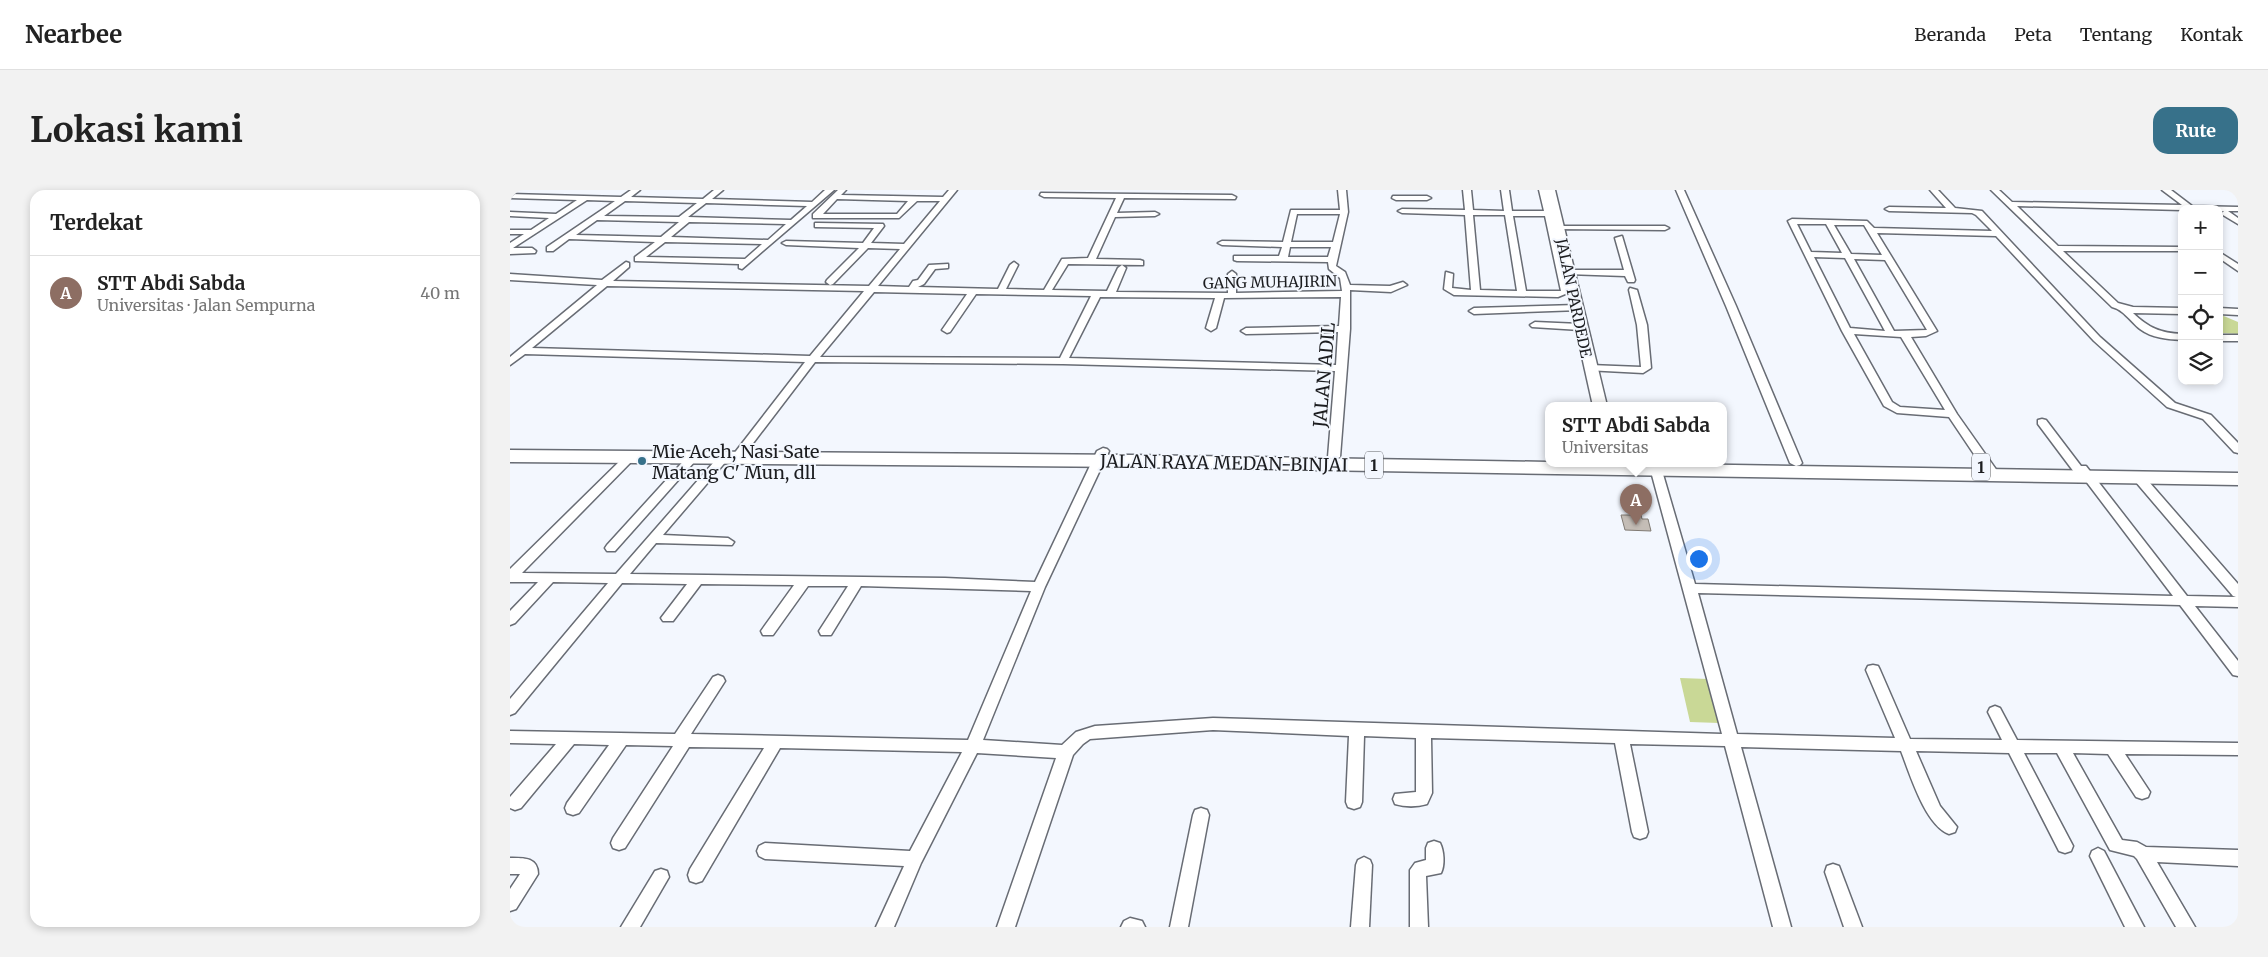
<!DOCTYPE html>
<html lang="id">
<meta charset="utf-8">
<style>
:root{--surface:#fff;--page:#f2f2f2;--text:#222;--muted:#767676;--line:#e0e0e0;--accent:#37718a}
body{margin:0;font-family:Merriweather,serif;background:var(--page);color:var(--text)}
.controls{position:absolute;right:15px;top:15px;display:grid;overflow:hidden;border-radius:10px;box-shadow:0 2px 8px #0003}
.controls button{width:45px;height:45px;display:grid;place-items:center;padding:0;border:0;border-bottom:1px solid var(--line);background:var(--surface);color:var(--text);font:25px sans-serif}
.you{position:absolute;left:1188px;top:368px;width:18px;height:18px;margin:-12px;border:4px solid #fff;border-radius:50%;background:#1a73e8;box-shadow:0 0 0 8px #1a73e833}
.badge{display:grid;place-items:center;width:32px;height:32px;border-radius:50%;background:var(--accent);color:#fff;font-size:16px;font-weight:700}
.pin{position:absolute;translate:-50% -41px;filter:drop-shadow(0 1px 2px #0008)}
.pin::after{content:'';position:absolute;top:26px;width:18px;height:15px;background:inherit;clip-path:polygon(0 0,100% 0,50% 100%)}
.popup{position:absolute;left:1035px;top:212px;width:182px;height:65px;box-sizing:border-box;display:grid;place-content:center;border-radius:10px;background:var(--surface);filter:drop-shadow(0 1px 4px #0005);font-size:16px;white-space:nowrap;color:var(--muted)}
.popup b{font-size:19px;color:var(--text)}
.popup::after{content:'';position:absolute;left:50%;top:100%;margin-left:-10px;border:10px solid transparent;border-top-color:var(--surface)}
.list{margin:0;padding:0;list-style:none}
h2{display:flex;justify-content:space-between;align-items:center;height:65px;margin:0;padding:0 20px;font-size:21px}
h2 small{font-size:16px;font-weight:400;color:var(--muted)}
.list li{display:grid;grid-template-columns:32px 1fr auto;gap:15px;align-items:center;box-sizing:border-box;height:75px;padding:0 20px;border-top:1px solid var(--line)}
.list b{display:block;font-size:19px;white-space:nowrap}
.list p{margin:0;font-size:16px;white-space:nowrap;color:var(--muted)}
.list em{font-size:16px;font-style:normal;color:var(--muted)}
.icon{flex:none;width:28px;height:28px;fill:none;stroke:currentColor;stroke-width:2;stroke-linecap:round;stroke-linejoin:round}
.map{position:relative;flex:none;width:1728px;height:737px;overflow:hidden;border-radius:15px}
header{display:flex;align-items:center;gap:30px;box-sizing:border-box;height:70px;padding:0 25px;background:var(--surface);border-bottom:1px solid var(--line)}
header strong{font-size:24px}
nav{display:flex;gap:28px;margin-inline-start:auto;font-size:18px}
.intro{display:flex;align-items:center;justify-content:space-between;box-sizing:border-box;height:120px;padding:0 30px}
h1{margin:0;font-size:35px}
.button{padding:12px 22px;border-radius:15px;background:var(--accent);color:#fff;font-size:18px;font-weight:700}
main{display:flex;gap:30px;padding:0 30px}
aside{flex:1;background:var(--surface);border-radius:15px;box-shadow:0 2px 8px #0003}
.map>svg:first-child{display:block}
</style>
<header>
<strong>Nearbee</strong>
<nav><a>Beranda</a><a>Peta</a><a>Tentang</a><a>Kontak</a></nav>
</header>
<div class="intro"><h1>Lokasi kami</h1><a class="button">Rute</a></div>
<main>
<aside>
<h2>Terdekat<small></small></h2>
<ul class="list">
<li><span class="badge" style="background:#8d6e63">A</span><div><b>STT Abdi Sabda</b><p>Universitas · Jalan Sempurna</p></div><em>40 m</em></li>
</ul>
</aside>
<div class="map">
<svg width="1728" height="737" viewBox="0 0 1728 737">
<rect width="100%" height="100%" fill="#f3f7fe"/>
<!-- green -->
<g fill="#c9d896">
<path d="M1709,124L1728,132V144L1709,143Z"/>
<path d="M1170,488L1198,489L1209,533L1180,532Z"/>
</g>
<!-- building -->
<path fill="#c4bdb6" stroke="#807a73" d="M1111,325H1131L1132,329H1138L1141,341L1115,340Z"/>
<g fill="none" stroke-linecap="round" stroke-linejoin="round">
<!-- minor casing -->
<g stroke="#686c74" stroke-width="3">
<g id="minor">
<path d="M121,0H130L121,7L193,9L204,0H213L202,9L302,12L315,0H324L232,79L229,78V74L125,71V67L145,52L59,49L43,61H37V57L105,11L77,10L3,58H22L26,61L25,63L0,64V53L14,44H0V40H21L39,28L0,26V22L46,24L67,10L0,8V4L111,7ZM115,11L187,13L169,27L94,26ZM196,13L297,16L281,30L178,27ZM87,30L169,32L151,47L66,45ZM179,32L276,34L258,50L161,47ZM155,52L252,54L235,69L136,67Z"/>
<path d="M328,0H336L331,5L433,7L439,0H447L368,96L399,97L403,91L408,90L419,75L438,74V78L425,79L414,94L408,97L488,99L500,75L504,72L508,75L496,99L534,100L552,69L578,68L606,8L534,7L530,5L531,3L722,5L726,7L725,9L614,8L607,23L645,22L649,24L645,26L605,27L586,69L630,70L633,71V75L558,74L542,100L597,101L608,78L612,75L616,78L606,102L718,103V84L722,81L726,84V103L832,101L830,88L819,79L818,72L727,71L724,70V66H769L772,57L712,55L708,53L712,51L773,52L781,20H830L828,0H836L838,22L826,76L835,82L840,95L880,96L893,92L897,95L881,102L840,100V139L830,267L824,270L818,267L825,181L553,174L305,172L231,269L227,270L221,267L223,265L295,172L15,164L0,175V167L87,95L0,90V84L92,90L116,72L119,73V77L103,91L359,96L390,59L358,58L323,94L320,95L316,92L317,90L349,58L276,55L272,53L276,51L353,53L364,38L305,37V33H308L373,34L374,36L361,53L394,54L430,11H407L389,28H303V24ZM327,9L398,11L387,24H313ZM787,24H830L823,52H781ZM780,57H821L818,67H778ZM97,96L354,101L300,166L22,158ZM364,102L457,104L432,140L437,143L440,142L466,104L581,106L550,168L310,167ZM590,107L705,108L696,138L701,141L706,138L714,108L831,107L829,136L736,138L731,141L736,144L828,142L826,175L559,168Z"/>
<path d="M953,0H961L963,20L994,21L991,0H999L1002,21H1034L1029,0H1037L1042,22L1049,24L1043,26L1045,37L1049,36H1155L1159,38L1155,40L1046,39L1055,80H1114L1105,48L1112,46L1125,90L1124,92H1118L1115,86L1056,84L1060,102L1048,107L944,105L934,99L936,82L943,84L942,98L961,100L955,25L892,23L888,21L892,19L955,20ZM963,25H995L1007,101L970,100ZM1003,26H1035L1051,101H1016Z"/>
<path d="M1166,0H1174L1226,116L1292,273L1290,275L1286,276L1280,273L1216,116Z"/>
<path d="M1420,0H1428L1445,18L1472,21L1590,147L1665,213L1701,225L1728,253V263L1724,262L1693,229L1657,217L1584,151L1486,46L1367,43L1427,141L1416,146L1401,147L1447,224L1490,285L1488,288H1480L1439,227L1387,223L1374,216L1332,141L1278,31L1282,29L1357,31L1364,38L1482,41L1466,25L1462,23L1379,21L1375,19L1379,17L1436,18ZM1287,34H1316L1332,63L1301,62ZM1324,35H1354L1372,65L1341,64ZM1304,67L1335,68L1375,141L1340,138ZM1344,69L1375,70L1417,140L1384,141ZM1344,144L1391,147L1435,220L1390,217L1382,212Z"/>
<path d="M1481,0H1489L1502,12L1672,15L1652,0H1661L1682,16L1728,17V21H1718L1728,28V34L1713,25L1712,23L1714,21H1709V19L1672,20L1507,16L1548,56L1672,57V61H1553L1608,113L1623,117L1672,118V124L1623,123C1639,138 1650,143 1672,144V150C1657,149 1642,148 1630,139C1620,131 1614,120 1602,117Z"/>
<path d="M883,6H917L921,8L917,10H886L882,8Z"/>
<path d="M1709,62L1728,74V81L1709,68Z"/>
<path d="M1120,98L1127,100L1137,135L1141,178L1133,183L1076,180L1075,178L1080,175L1131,177L1127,135L1119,100Z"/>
<path d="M1067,115L1070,116V120L964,124L959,121L964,118Z"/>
<path d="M1709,118L1728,119V125L1709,124Z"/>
<path d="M1025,132L1070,134L1075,137L1070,140L1022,137L1020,135Z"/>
<rect x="1709" y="145" width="19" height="6"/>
<path d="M1532,229L1536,230L1571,276H1576L1677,406L1726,407L1723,406L1625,291L1623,288L1625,285H1633L1728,394V417L1685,416L1728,471V486L1723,485L1670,415L1188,403L1227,544L1385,548L1356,480L1358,476L1363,475L1368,476L1370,480L1400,549L1492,550L1478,522L1480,518L1485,516L1490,518L1507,550L1728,553V565L1615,564L1640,602L1638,607L1632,609L1626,607L1598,564L1563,563L1612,650L1627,652L1636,657L1728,660V676L1647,672L1685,737H1666L1627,669L1624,666L1600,660L1547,563H1514L1563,656L1561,661L1555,663L1549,661L1499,563L1406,561L1430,616L1447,637L1445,642L1439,644C1415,635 1400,584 1391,561L1231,557L1281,737H1263L1215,556L1120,554L1138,642L1136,647L1130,649L1124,647L1122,642L1105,553L921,548L922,603L917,614C907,617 895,617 885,614L883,609L885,604L906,602V548L854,546L852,612L850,617L844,619L838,617L836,612L839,546L703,540L580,549L573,554L563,565L505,737H487L546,568L467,563L411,673L384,737H366L394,676L255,669L249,666L247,661L249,656L255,653L400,661L452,562L270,558L192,691L186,693L180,691L178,685L180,679L254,558L179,557L115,658L109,660L103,658L101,653L103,648L163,556L116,555L69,623L63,625L57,623L55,618L57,613L99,555L64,554L11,618L5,620L0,618V607L46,554L0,553V541L165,544L203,487L208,485L213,487L215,491L181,544L458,550L521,401L351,396L321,445H311L309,441L338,396H298L263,445H253L251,441L284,395L191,394L163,431H153L151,428L177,394L112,393L5,523L0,525V509L98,393L43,392L5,433L0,435V421L28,392H0V379L116,265H124L126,267L124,269L12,383L106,384L210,265L214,264L220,267L218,269L153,345L218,348L224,352L222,355L146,353L120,384L435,388L525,392L587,261L593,258L597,259L599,261L535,397L473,550L552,555L566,542L585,536L703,528L1212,544L1139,274H1150L1185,394L1663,406L1569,282H1564L1528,234V230Z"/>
<path d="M183,264L189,267L187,269L105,361H97L95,358L97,355L179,265Z"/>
<path d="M691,618L697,620L699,625L678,737H660L683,625L685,620Z"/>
<path d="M924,651L930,653C934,661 935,675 931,683L916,686L918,737H900V680L905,673L916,670V658L918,653Z"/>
<path d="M1588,658L1594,661L1634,737H1615L1580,666L1582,661Z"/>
<path d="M854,667L860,670L862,675L859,737H841L846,675L848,670Z"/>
<path d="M0,668C13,668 28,667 28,684L6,719L0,721V699L10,684H0Z"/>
<path d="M1323,674L1329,676L1352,737H1334L1315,682L1317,676Z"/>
<path d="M151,679L157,681L159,687L130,737H111L145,681Z"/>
<path d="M620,728L632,731L635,737H611L614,731Z"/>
</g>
</g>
<!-- tertiary casing -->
<g stroke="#686c74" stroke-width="3">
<path id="tertiary" d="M1035,0H1045L1097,216H1083Z"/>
</g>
<!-- trunk casing -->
<g stroke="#686c74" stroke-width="3">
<path id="trunk" d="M0,260L622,265L1038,272V274H1162L1728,283V295L622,277L0,272Z"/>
</g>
<!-- minor -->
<use href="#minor" fill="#fff" fill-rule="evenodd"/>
<!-- tertiary -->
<use href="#tertiary" fill="#fff" fill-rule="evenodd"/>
<!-- trunk -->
<use href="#trunk" fill="#fff" fill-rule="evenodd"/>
</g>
<!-- markers -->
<circle fill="#37718a" stroke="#f3f7fe" stroke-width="2" cx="132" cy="271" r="5"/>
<g text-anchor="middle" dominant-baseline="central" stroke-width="4" stroke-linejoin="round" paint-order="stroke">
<!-- far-street labels -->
<g font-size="15" fill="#1c1d20" stroke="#f3f7fe">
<text transform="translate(760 92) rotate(-1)">GANG MUHAJIRIN</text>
<text transform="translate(1064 108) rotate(78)">JALAN PARDEDE</text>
</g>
<!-- shield labels -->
<g fill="#f3f7fe" stroke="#5c5e63" stroke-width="1">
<rect x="855" y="261.5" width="18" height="27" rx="4"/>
<rect x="1462" y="263.5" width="18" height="27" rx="4"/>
</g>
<g font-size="16" font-weight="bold" fill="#1c1d20">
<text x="864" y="275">1</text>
<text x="1471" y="277">1</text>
</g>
<!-- street labels -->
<g font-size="18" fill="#1c1d20" stroke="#f3f7fe">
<text transform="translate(814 185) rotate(-85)">JALAN ADIL</text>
<text transform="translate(714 273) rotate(1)">JALAN RAYA MEDAN-BINJAI</text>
</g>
<!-- poi labels -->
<g font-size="18" fill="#1c1d20" stroke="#f3f7fe" text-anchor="start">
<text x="142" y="261">Mie Aceh, Nasi Sate<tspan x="142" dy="21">Matang C' Mun, dll</tspan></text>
</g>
</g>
</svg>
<div class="controls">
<button>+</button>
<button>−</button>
<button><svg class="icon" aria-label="locate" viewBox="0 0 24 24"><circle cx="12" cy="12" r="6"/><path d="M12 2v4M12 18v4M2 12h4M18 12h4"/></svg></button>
<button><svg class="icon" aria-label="layers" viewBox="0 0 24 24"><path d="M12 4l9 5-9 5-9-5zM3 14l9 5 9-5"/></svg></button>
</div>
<div class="you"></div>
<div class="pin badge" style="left:1126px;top:335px;background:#8d6e63">A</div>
<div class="popup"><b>STT Abdi Sabda</b>Universitas</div>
</div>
</main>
